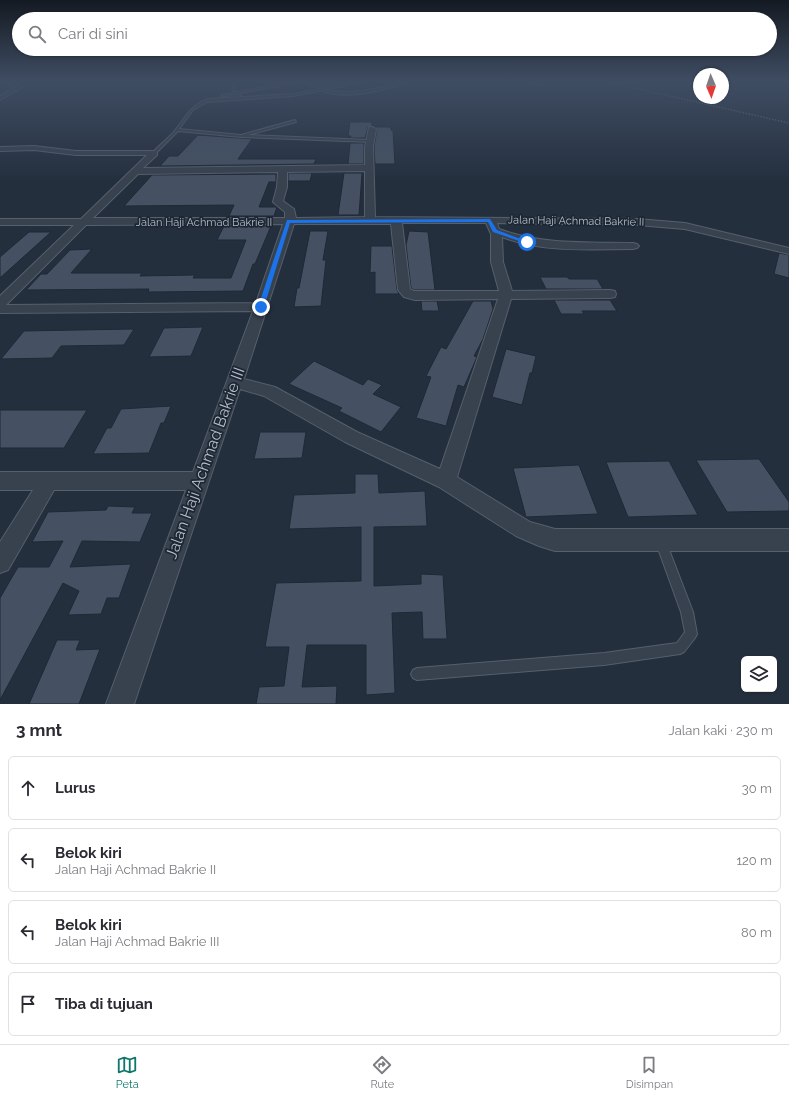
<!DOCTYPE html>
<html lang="id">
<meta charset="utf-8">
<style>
:root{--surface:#fff;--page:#f7f7f7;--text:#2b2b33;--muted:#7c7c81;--line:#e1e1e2;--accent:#0f766e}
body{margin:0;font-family:Raleway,sans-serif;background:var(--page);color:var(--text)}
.controls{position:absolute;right:12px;bottom:12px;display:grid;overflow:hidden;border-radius:6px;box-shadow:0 1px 3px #0004}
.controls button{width:36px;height:36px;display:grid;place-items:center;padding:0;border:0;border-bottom:1px solid var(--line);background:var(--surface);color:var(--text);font:20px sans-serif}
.compass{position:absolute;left:693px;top:68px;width:36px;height:36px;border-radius:50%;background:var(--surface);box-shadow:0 1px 3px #0004;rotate:178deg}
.stop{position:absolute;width:12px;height:12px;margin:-9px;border:3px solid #1a73e8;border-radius:50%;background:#fff}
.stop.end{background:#1a73e8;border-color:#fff;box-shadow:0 1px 4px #0008}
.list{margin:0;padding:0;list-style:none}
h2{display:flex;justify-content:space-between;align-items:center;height:52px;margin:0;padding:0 16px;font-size:17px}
h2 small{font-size:13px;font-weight:400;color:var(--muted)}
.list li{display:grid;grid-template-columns:26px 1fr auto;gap:12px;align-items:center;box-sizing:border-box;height:64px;margin:0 8px 8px;padding:0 8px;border:1px solid var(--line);border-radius:6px}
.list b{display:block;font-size:15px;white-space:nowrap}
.list p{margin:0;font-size:13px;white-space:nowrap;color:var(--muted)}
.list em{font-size:13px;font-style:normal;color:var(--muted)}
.icon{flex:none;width:22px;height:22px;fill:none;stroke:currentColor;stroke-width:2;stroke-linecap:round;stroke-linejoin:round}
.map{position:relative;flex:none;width:789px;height:704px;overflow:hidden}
.search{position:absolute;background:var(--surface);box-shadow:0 1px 3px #0004;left:12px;right:12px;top:12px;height:44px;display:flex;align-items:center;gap:10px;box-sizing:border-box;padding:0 14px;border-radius:22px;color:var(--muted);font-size:15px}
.sheet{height:340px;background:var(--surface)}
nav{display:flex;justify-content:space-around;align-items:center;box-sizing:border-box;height:56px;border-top:1px solid var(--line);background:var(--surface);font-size:11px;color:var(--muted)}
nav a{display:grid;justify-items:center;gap:2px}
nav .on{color:var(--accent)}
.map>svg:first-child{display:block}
</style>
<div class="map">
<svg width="789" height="704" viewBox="0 0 789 704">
<rect width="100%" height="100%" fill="#242f3e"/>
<!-- building -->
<g fill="#455162" stroke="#1f2835">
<path d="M301,82H348L313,89L301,83Z"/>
<path d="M350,122H372V126L368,127L365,138H350L351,136H348Z"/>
<path d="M375,127H391V130H393L395,164H375L374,147L377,129Z"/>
<path d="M198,135L252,139L238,159H316L314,164L160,166L169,156H178Z"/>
<path d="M350,143H364V164H348Z"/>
<path d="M288,173H312L310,181H288Z"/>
<path d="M344,173H362L359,215H338Z"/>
<path d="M276,174V182H269L259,207H277L274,216H229L234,205L124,206L152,175Z"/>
<path d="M224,226H271L255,264H253L243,291L148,292L149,289L26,290L41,274H47L70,250L92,249L71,273H142L140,276L195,275L193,278H231L246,240H217Z"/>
<path d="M310,231H328L323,260H326L321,306L294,307L297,288H299Z"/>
<path d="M409,231L428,232L435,290H414L411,288L406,245Z"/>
<path d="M29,232H51L0,278V257Z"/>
<path d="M371,246H392L397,290L399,294H375V272L370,273Z"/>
<path d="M779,253L789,255V278L774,274Z"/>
<path d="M540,277H567L569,279H597L603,289H546Z"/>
<path d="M554,300H610L617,311H582L584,314H561Z"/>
<path d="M421,301H437L439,311H422Z"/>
<path d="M473,301H491L493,309L483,339L474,356L477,357L464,387L458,385L446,426L416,418L431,377L426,376L441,347L446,349Z"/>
<path d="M203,327L191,356L149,357L164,328Z"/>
<path d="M134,329L124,345L61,346L52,358L1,359L24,331Z"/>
<path d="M506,349L536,356L532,373H530L522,405L492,397Z"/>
<path d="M314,361L363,385L368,379L382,385L373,394L401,407L381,432L339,411L342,408L289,384Z"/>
<path d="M171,406L164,423H161L149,453L93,454L107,428H111L121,409Z"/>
<path d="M0,410H87L64,448H0Z"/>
<path d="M260,432H306L302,458L254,459Z"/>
<path d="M759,459L789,502V511L727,512L696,460Z"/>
<path d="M669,461L698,515L628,517L606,462Z"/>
<path d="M579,465L598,514L526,517L513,468Z"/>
<path d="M355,474H378L379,493L425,491L427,526L374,527V586L421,584V574L443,575L447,639H423L422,612L392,613L395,693L366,695V645H307L302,687L337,686L336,704H256L259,687L284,686L289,647H265L276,583L361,581V527L289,529L294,495L355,493Z"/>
<path d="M108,506L135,507L132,513H152L140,542L82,541L70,567L131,564L119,598H107L101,614L68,615L79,591L63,583L0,700V598L18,567H49L63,541L32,542L48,512L106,510Z"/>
<path d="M57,640H80L76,650L100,649L79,704H29Z"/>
</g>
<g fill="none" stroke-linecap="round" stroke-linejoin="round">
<!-- service casing -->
<g stroke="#565f6c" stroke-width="2">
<g id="service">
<path d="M234,82H236L235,91L237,92L292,82H300L241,93L242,94L241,95L237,94L221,97V95L235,93L233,91Z"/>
<path d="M358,82H365L293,96L207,102L193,110L179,129L241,135L295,120L296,122L248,135L370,140L371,142L241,137L178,131L155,154L152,153C159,146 166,140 173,133C185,119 189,106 208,99L293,94Z"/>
<path d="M403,82H409C385,90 347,100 323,91L324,90C352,95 377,89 403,82Z"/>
<path d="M526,82H532L542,85L541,86Z"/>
<path d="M661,538L665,539L693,612L697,634L695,638L684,652L680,654L604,665L417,680L413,678L411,674L413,670L417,668L604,653L677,643L685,632L681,612L656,543L657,539Z"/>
</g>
</g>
<!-- minor casing -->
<g stroke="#565f6c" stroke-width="2">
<g id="minor">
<path d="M5,82H14L23,87L0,100V96L15,87Z"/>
<path d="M369,127H372L376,129L373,147L375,217L637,219L685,223L789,248V254L685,229L637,225L497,223L499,229C543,245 587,242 633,243L637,244L639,246L637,248L633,249C589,249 543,253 502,237L503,262L512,291L610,290L615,291L616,294L615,297L610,298L511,299L457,477L530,522L555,529H789V551H555L539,546L516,536L439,487L345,442L264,396L240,389L134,704H106L186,490H54L8,570L0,573V542L33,490H0V472H193L253,311L0,313V296L74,225H0V219H81L147,155H76L34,150L0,151V147L34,146L76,151H157V155L143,168L365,165V147ZM365,171V217L296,218L294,209L283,201L287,187V172ZM278,172L277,187L273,202L285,212V218H93L138,174ZM402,223H486L491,234V262L499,291H414L410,289ZM283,224L256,303L6,305L86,225ZM294,224H391L398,290L404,297L415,300L498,299L440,469L357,432L275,387L244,379Z"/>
</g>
</g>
<!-- service -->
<use href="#service" fill="#38414e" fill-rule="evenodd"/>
<!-- minor -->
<use href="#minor" fill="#38414e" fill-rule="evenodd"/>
<!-- rail -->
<path stroke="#5a6575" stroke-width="1.5" stroke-dasharray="1.5 1.5" stroke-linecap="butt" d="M608,82L789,123"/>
</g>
<!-- sky -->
<linearGradient id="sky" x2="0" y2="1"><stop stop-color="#141a22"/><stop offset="0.45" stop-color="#3f4d63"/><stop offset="1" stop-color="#3f4d63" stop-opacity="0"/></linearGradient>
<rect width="789" height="181" fill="url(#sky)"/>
<!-- route -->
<path fill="#1a73e8" d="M490,219L497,230L529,242L525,243L493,232L488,222L290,223L264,307L261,309L258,307L287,220Z"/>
<g text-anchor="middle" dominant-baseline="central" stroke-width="3.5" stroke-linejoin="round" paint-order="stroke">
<!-- far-street labels -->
<g font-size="11" fill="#b4bcc9" stroke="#1d2633">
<text transform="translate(576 221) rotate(1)">Jalan Haji Achmad Bakrie II</text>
<text x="204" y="222">Jalan Haji Achmad Bakrie II</text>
</g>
<!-- near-street labels -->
<g font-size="16" fill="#b4bcc9" stroke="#1d2633">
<text transform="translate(205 463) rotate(-70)">Jalan Haji Achmad Bakrie III</text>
</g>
</g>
</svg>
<div class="controls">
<button><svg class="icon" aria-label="layers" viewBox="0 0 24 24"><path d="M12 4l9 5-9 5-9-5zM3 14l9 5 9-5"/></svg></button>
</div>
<svg class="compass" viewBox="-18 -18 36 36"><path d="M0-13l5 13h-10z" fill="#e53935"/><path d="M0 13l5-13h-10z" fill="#7c7c81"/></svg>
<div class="stop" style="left:527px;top:242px"></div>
<div class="stop end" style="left:261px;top:307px"></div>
<div class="search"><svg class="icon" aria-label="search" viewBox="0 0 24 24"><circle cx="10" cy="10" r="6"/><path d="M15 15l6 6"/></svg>Cari di sini</div>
</div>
<section class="sheet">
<h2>3 mnt<small>Jalan kaki · 230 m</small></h2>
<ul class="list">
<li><svg class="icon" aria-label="ahead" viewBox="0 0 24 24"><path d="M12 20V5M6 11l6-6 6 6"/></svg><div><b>Lurus</b></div><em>30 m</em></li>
<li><svg class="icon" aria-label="left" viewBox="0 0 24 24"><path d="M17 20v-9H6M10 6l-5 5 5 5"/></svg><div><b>Belok kiri</b><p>Jalan Haji Achmad Bakrie II</p></div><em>120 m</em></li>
<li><svg class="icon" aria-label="left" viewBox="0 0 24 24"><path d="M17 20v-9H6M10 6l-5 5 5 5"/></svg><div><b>Belok kiri</b><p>Jalan Haji Achmad Bakrie III</p></div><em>80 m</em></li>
<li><svg class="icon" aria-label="arrive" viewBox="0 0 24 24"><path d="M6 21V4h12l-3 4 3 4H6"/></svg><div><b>Tiba di tujuan</b></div></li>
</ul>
</section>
<nav>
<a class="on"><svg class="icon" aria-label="map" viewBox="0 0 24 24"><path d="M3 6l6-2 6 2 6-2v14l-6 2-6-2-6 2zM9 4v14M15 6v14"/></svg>Peta</a>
<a><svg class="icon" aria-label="directions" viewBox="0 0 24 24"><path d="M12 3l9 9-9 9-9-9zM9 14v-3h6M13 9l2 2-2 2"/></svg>Rute</a>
<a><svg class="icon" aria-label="saved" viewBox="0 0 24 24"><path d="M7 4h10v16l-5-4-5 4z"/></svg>Disimpan</a>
</nav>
